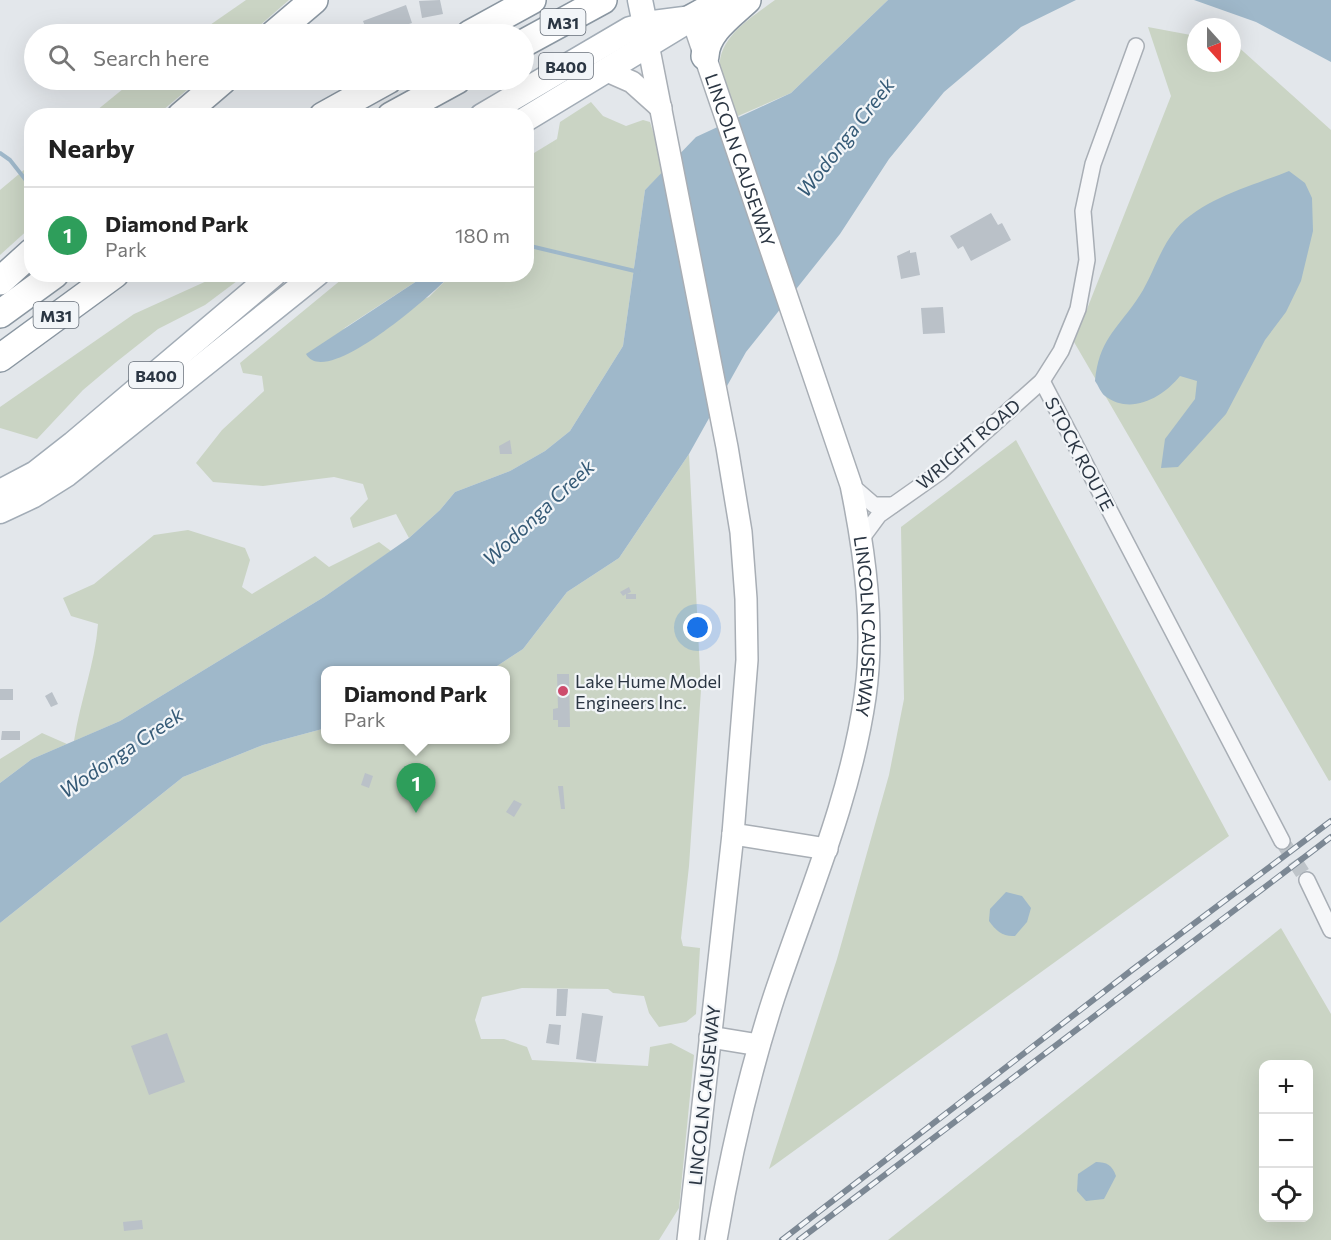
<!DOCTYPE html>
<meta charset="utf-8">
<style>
:root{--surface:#fff;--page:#f6f6f6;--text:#222;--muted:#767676;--line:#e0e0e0;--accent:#db2777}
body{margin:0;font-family:Commissioner,sans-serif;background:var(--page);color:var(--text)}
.controls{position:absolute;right:18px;bottom:18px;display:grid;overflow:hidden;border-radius:12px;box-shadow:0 6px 24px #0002}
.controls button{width:54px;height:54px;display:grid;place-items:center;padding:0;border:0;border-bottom:2px solid var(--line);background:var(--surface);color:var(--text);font:30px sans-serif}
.compass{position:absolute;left:1187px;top:18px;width:54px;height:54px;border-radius:50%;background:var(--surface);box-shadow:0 6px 24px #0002;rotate:159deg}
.you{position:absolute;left:698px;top:628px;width:21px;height:21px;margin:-15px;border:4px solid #fff;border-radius:50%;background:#1a73e8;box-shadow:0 0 0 9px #1a73e833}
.badge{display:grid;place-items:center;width:39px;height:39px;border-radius:50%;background:var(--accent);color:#fff;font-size:20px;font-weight:700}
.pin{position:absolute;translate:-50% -50px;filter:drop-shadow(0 2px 3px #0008)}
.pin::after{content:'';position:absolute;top:32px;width:21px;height:18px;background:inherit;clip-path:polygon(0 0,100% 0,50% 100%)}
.popup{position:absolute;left:321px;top:666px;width:189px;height:78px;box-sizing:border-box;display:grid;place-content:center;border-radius:12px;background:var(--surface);filter:drop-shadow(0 2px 4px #0005);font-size:20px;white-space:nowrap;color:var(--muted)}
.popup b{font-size:22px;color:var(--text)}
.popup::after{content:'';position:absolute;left:50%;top:100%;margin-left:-12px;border:12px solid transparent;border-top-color:var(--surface)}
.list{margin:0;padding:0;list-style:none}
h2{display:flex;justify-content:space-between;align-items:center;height:78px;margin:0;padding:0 24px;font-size:26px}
h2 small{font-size:20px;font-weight:400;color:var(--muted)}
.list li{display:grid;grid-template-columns:39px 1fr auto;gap:18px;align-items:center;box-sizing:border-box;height:96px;padding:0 24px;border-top:2px solid var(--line)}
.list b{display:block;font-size:22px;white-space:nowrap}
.list p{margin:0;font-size:20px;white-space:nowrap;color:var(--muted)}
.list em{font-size:20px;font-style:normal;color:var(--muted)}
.icon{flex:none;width:33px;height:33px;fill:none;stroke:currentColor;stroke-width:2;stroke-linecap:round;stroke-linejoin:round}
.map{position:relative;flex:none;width:1331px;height:1240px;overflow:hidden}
.search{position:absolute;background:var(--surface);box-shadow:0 6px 24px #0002;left:24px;top:24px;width:510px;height:66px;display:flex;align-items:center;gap:15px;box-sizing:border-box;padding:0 21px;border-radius:33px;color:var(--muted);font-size:22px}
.panel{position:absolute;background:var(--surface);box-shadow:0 6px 24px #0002;left:24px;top:108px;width:510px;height:174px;border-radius:24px}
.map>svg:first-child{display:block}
</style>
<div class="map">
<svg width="1331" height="1240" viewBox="0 0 1331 1240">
<rect width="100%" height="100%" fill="#e3e7eb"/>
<!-- green -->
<g fill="#cad4c4" fill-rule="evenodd">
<path d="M246,0H289L250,34H197Z"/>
<path d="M775,0H888L791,93L738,116C733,103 724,89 721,76C712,40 751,18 775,0Z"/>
<path d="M1148,27L1196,36V63H1232V43L1235,44L1331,130V780L1329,781L1074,342L1171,96Z"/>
<path d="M134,80H199L157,115H91Z"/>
<path d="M591,102L603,116L626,126L643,120L650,122L665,170L645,190L623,346L570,431L545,451L510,471L455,492L440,510L409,538L396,514L353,528L350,518L368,499L363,484L334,477L263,486L213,482L196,463L222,430L264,391L262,376L243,373L240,363L347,275H426L343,329L429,297L451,275L526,274L527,154L534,153L557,139L560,122Z"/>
<path d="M31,164V227L0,255V190Z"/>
<path d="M220,275H245L205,305L158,329L115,363L83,390L37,439L0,428V407L134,314Z"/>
<path d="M1016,440L1229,836L769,1169L837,959L889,775L904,699L901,527Z"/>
<path d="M689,454L701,690L689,866L681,938L683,946L700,948L696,1014L686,1022L659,1027L649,1013L644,996L613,993L608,989L522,988L482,997L475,1020L481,1039H504L527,1047L532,1060L648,1066L650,1047L671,1043L694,1055L679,1208L659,1240H0V923L183,777L263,745L326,728V740H506V670H491L523,649L567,592L619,558Z"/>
<path d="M188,530L245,548L250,560L242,587L252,594L315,556L329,567L379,542L391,551L324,597L120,721L74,741C80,701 95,664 98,624L71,616L63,598L94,584L154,535Z"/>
<path d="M42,733L67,744L32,759L0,783V759Z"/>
<path d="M1281,928L1331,1014V1240H888ZM1264,1064H1308V1218H1264Z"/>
</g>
<!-- water -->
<g fill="#9fb8ca">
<path d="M888,0H1076L1021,27L944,92L889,159L840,234L746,352L689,454L619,558L567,592L523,649L491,670H326V728L263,745L183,777L0,923V783L32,759L120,721L324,597L409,538L440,510L455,492L510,471L545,451L570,431L623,346L645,190L696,137L791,93Z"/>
<path d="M1194,0H1331V62L1256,22Z"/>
<path d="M1289,171L1305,183L1312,198L1313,231L1301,281L1286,312L1265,340L1226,414L1178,467L1161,468L1165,439L1195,399L1197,381L1180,376C1163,397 1131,416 1105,396C1101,393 1098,385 1095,381C1099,341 1115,331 1136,301C1152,279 1158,251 1176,229C1203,198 1253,186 1289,171Z"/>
<path d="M426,275H451C433,293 326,390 306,354Z"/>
<path d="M1006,892L1022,896L1031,908L1027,922L1015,936C1003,937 996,931 989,921L990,909Z"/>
<path d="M1096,1162C1107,1162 1112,1165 1116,1176L1104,1199L1086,1201L1077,1191L1078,1174Z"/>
</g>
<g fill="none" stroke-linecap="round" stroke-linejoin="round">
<!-- stream -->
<g stroke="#9fb8ca" stroke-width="4">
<path d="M0,153L10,160L32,188"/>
<path d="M526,245L639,272"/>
</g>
</g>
<!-- building -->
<g fill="#bac1c8">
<path d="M440,0L443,14L422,18L419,1Z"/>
<path d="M406,5L412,23L379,34H368L363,21Z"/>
<path d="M991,213L998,225L1002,223L1011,240L971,261L963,246L958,249L950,236Z"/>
<path d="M910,250V253L916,252L920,275L901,279L897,256Z"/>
<path d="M943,307L945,333L923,334L921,308Z"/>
<path d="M510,440L512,454H500L499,446Z"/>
<path d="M629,587L631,592L627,594H636V599H626V594L623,596L620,592Z"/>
<path d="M557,674H569L570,727H558V720H553V709L558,708Z"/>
<rect x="0" y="689" width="13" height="11"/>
<path d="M52,692L58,704L51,707L45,696Z"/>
<path d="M2,731H20V740H1Z"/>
<path d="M365,773L373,776L369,788L361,785Z"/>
<path d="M558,786H563L565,809H561Z"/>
<path d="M514,800L522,804L514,817L506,812Z"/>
<path d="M557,989H568L566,1016H556Z"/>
<path d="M582,1013L603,1016L596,1062L576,1059Z"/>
<path d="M549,1024L561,1025L559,1045L546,1043Z"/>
<path d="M167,1033L185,1082L149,1095L131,1046Z"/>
<path d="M142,1220L143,1229L124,1231L123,1222Z"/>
</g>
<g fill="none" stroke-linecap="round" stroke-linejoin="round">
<!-- minor-tunnel -->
<path stroke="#bec4c9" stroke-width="15" stroke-dasharray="15 8" stroke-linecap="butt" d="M1282,841L1307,880"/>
<!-- minor casing -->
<g stroke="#a8aeb5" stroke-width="18">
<g id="minor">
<path d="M1042,381L1282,841"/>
<path d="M851,485L874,505H893"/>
<path d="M862,538L879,515L940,472L1042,381L1061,351L1078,309L1087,260L1083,211L1093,164L1136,46"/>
<path d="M1307,880L1331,930"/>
</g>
</g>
<!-- secondary casing -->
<g stroke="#a8aeb5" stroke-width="24">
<g id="secondary">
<path id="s1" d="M692,18L851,485C865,553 875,627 865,697C850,801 807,898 774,997C748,1077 730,1157 716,1240"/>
<path d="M648,44L727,447L741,532L746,599L747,660L733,834L688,1240"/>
<path d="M607,71L632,82L661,108"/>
<path d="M733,834L827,849"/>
<path d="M710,1037L759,1045"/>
</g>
</g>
<!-- primary casing -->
<g stroke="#a2acb6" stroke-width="27">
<g id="primary">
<path d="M640,0L648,39"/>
<path d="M482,116L630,29L653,23L692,18"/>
<path d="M526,119L686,22"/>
<path d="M0,492L36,473L73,444L274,274"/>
<path d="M0,511L32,496L67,474L317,274"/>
</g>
</g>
<!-- motorway casing -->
<g stroke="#8a96a1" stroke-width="30">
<g id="motorway">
<path d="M692,18L725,0"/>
<path d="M274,34L314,0"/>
<path d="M470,34L532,0"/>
<path d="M524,43L603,0"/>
<path d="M705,56C706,32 730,16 747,0"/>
<path d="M181,116L223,80"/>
<path d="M323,116L388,80"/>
<path d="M391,116L457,80"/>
<path d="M0,281L32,252"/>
<path d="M0,314L55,274"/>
<path d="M0,358L115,274"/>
</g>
</g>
<!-- minor -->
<use href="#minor" stroke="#f6f7f9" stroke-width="15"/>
<!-- secondary -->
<use href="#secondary" stroke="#fff" stroke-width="21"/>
<!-- primary -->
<use href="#primary" stroke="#fff" stroke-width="24"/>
<!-- motorway -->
<use href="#motorway" stroke="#fff" stroke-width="27"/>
<!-- rail casing -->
<g stroke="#7c8894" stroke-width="6">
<g id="rail">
<path d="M782,1240L1132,970L1331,821"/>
<path d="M799,1240L1331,837"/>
</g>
</g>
<!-- rail -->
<use href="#rail" stroke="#f2f5f8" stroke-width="4" stroke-dasharray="11" stroke-linecap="butt"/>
</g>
<!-- markers -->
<circle fill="#cd4b6d" stroke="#f2f5f8" stroke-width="2" cx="563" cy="691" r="6"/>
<g text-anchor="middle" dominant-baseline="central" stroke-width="4.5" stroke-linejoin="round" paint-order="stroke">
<!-- shield labels -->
<g fill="#f2f5f8" stroke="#676f79" stroke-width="1.5">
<rect x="540.5" y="9" width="45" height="26" rx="4.5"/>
<rect x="539" y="53" width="54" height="26" rx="4.5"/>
<rect x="33.5" y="302" width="45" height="26" rx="4.5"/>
<rect x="129" y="362" width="54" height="26" rx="4.5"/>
</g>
<g font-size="16" font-weight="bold" fill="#2b3643">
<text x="563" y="22">M31</text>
<text x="566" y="66">B400</text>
<text x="56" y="315">M31</text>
<text x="156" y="375">B400</text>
</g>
<!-- street labels -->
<g font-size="18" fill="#2b3643" stroke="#f2f5f8">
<text stroke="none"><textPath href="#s1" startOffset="150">LINCOLN CAUSEWAY</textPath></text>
<text transform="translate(968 444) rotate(-40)">WRIGHT ROAD</text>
<text transform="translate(1080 454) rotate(62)">STOCK ROUTE</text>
<text stroke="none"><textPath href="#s1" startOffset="636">LINCOLN CAUSEWAY</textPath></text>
<text transform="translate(704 1095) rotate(-84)">LINCOLN CAUSEWAY</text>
</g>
<!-- poi labels -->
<g font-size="18" fill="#2b3643" stroke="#f2f5f8" text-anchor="start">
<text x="575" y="681">Lake Hume Model<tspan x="575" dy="21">Engineers Inc.</tspan></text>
</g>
<!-- water labels -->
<g font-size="20" font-style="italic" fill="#355a76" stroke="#f2f5f8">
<text transform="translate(845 137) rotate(-52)">Wodonga Creek</text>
<text transform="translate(538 512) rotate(-43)">Wodonga Creek</text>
<text transform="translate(121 752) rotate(-34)">Wodonga Creek</text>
</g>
</g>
</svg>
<div class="controls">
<button>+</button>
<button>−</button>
<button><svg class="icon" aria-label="locate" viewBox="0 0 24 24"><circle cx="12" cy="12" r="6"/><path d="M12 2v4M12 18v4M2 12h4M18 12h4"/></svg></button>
</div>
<svg class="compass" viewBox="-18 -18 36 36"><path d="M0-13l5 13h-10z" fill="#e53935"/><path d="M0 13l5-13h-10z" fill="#767676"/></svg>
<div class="you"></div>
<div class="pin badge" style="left:416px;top:813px;background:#2e9e5b">1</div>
<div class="popup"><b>Diamond Park</b>Park</div>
<div class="search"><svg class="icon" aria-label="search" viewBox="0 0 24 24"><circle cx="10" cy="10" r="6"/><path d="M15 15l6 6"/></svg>Search here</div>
<section class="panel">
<h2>Nearby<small></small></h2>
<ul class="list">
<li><span class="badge" style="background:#2e9e5b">1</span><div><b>Diamond Park</b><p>Park</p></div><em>180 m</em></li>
</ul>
</section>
</div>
